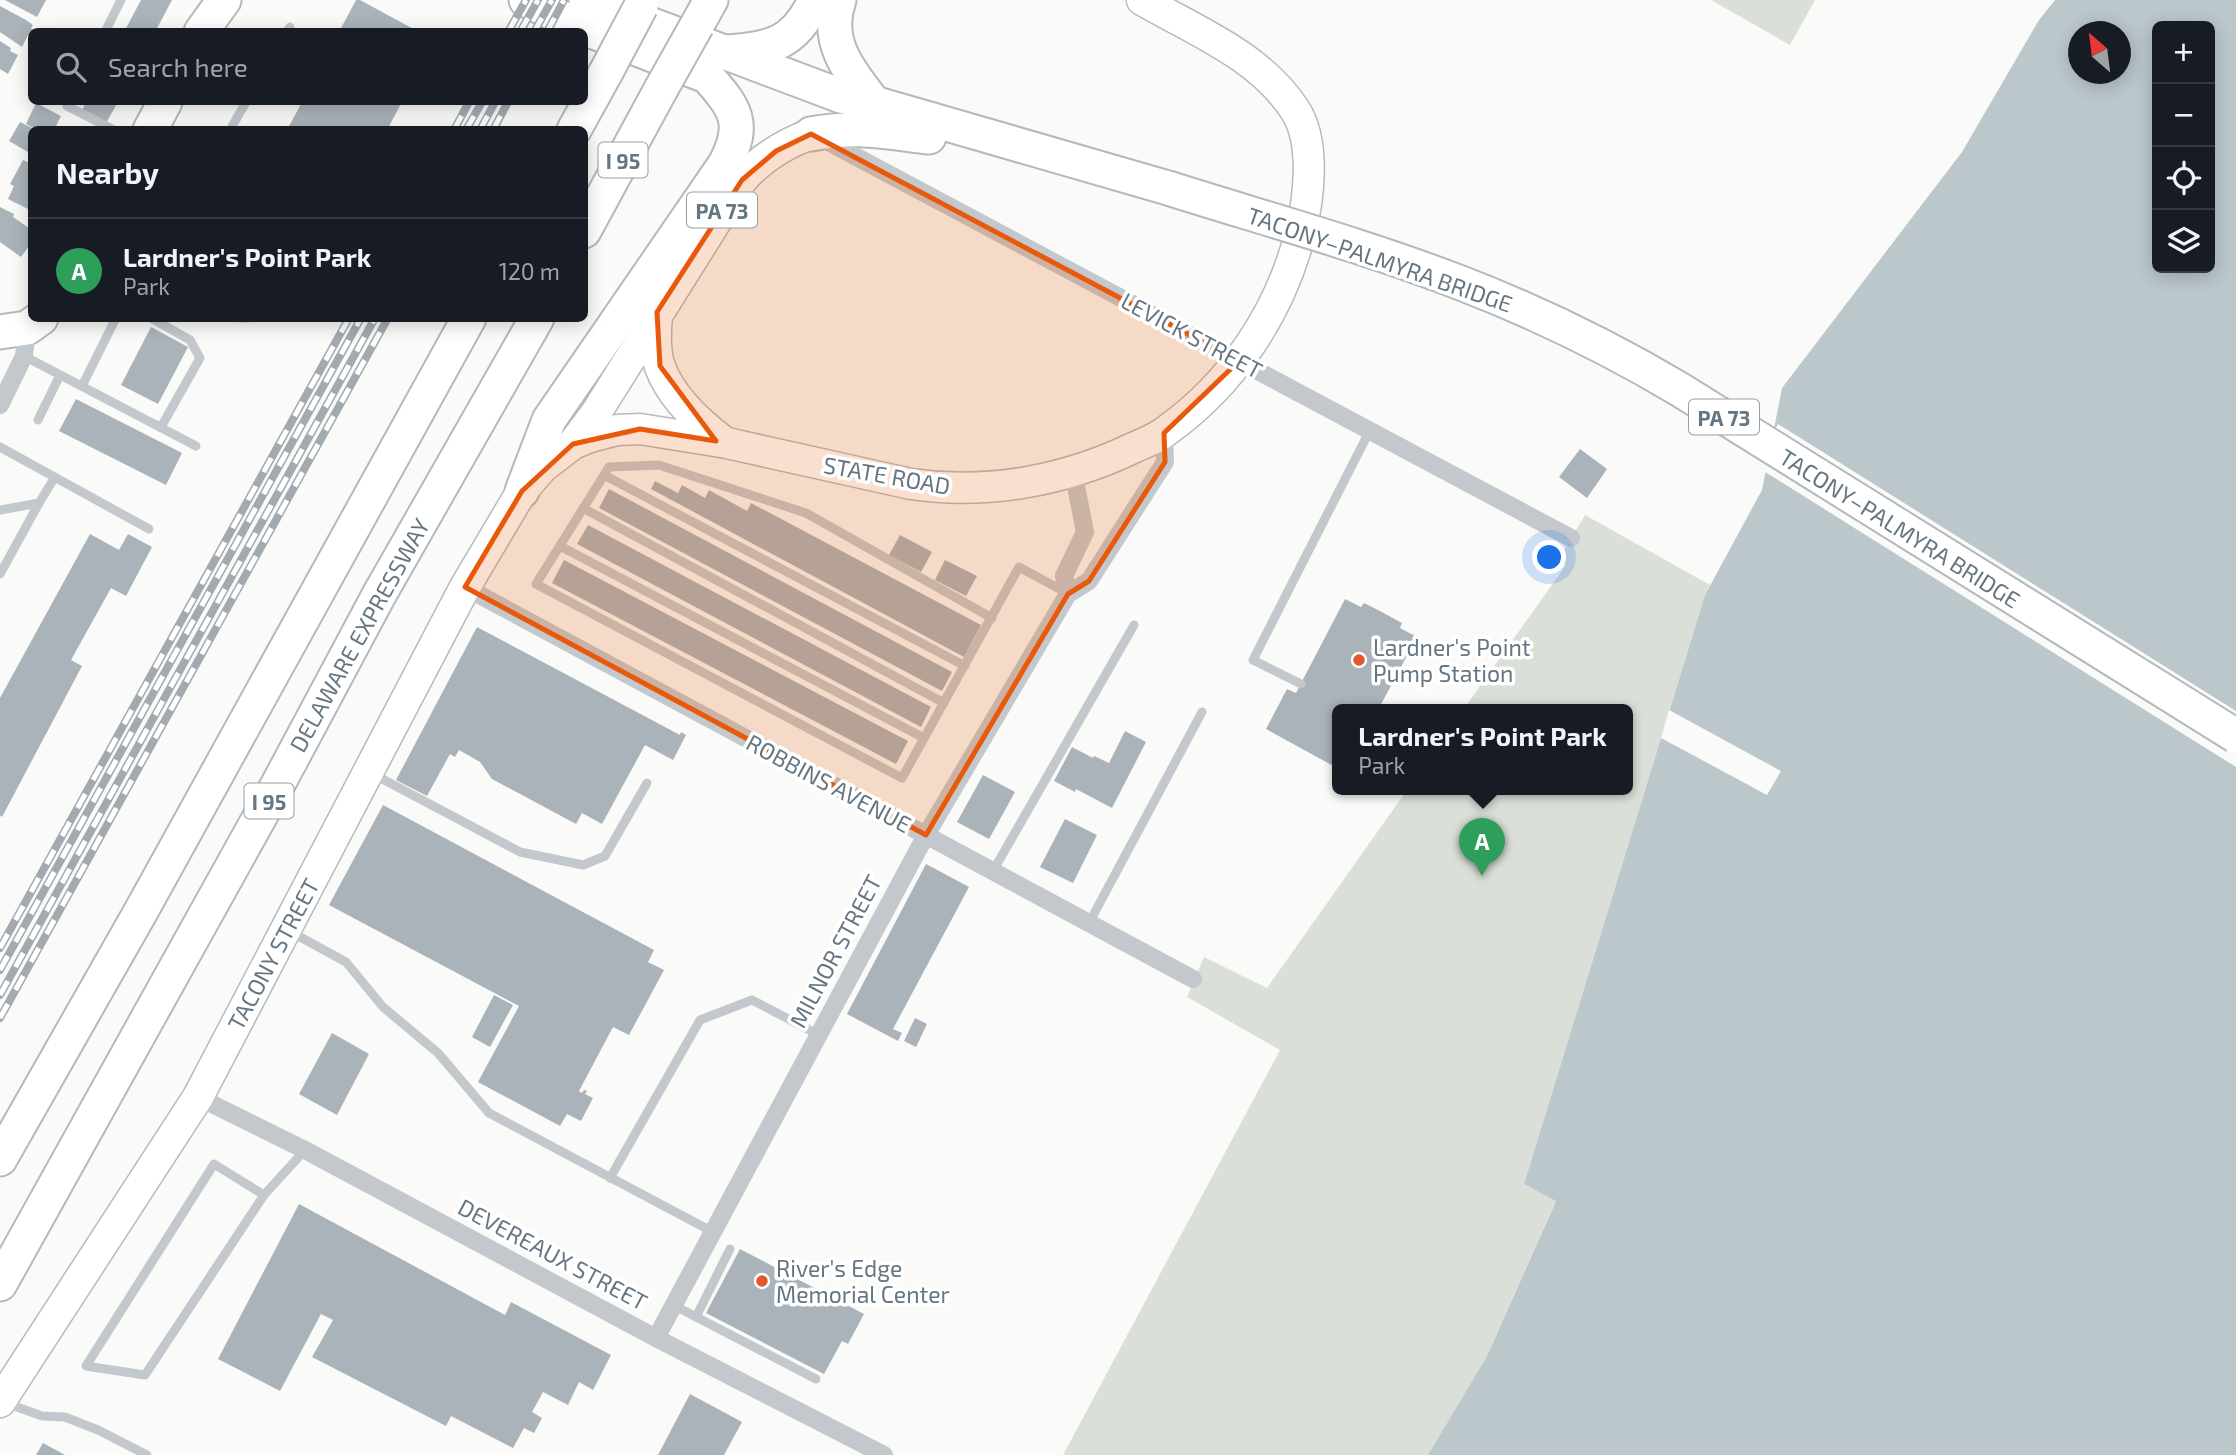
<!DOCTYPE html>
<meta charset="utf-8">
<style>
:root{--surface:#171b24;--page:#20242c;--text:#f1f3f6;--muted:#9ea1a6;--line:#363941;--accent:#d93025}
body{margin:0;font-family:"Exo 2",sans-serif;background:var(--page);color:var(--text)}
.controls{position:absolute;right:21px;top:21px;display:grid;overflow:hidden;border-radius:10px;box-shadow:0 4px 18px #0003}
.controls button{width:63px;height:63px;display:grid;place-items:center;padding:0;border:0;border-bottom:2px solid var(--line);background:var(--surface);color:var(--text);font:35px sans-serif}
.compass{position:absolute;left:2068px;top:21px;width:63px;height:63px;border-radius:50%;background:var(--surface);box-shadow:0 4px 18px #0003;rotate:332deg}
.you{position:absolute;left:1550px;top:558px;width:24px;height:24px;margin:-18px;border:5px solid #fff;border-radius:50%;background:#1a73e8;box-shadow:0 0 0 10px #1a73e833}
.badge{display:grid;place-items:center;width:46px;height:46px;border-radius:50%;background:var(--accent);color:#fff;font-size:23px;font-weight:700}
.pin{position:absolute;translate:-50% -58px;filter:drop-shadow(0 2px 4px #0008)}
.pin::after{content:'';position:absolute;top:37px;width:24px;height:21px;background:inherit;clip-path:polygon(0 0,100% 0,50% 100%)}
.popup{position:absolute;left:1332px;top:704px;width:301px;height:91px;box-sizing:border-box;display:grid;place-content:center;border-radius:10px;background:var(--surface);filter:drop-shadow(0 2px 5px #0005);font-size:23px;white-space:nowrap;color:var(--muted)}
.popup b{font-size:26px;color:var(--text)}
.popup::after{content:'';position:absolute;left:50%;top:100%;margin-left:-14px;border:14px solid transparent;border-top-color:var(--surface)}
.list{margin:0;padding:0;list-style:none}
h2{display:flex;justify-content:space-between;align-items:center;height:91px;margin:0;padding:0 28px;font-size:30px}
h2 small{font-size:23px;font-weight:400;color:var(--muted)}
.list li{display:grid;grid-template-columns:46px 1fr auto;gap:21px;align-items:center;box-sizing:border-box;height:105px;padding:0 28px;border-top:2px solid var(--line)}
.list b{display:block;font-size:26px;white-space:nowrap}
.list p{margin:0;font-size:23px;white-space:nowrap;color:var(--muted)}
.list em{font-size:23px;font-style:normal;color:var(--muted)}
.icon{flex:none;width:38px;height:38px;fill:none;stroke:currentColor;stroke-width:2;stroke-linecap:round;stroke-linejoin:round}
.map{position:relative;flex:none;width:2236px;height:1455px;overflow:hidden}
.search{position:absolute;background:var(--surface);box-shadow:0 4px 18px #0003;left:28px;top:28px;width:560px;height:77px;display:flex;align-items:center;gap:18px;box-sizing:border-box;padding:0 24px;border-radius:10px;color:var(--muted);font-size:26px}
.panel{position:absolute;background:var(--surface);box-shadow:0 4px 18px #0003;left:28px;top:126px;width:560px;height:196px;border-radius:10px}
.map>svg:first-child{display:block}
</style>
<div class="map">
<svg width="2236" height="1455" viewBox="0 0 2236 1455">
<rect width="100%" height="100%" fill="#fafaf8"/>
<!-- green -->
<g fill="#dadfd7">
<path d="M1711,0H1815L1790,45Z"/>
<path d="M1585,515L1710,585L1705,595L1524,1184L1556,1200L1487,1356L1428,1455H1063L1280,1050L1187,997L1204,957L1267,988L1407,790H1627V710H1463L1566,565L1559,559Z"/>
</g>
<!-- water -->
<path fill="#bbc7cb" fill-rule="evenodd" d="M2055,0H2236V1455H1428L1487,1356L1556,1201L1524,1184L1705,595L1762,490L1782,388L1962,152L2039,20ZM2157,26H2210V268H2157ZM2078,32H2120V74H2078Z"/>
<!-- pier -->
<g fill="#fafaf8">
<path d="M1778,424L2236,711V767L1762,470L1768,440Z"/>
<path d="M1669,710L1781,771L1767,795L1661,738Z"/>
</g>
<!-- building -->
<g fill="#aab3b9">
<path d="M5,0H46L37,17Z"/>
<path d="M141,0H172L155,32H124Z"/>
<path d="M356,0H360L419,32H339Z"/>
<path d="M0,6L26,20L33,25L31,28L37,32H32V37L28,35L22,47L0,32Z"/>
<path d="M0,41L11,48L10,51L18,55L8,74L0,69Z"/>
<path d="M86,102H118L106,123L82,110Z"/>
<path d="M295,102H402L387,130H287L301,104Z"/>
<path d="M36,103L61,116L54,130H37L26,124Z"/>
<path d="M20,122L32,128V147L28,152L9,141Z"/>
<path d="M23,160L32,164V211L8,199L14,186L10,184Z"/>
<path d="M0,207L14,214L13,217L32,230V242L21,257L0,242Z"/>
<path d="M151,327L188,347L158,404L121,385Z"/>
<path d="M76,399L182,453L166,485L59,431Z"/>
<path d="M1580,449L1607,469L1587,498L1559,477Z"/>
<path d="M655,481L678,493L682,485L705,498L709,490L747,511L751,503L981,625L964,657L651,489Z"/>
<path d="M609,489L952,672L942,691L599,508Z"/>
<path d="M588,525L931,707L921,727L577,544Z"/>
<path d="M90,534L119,550L128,534L152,547L126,596L111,588L71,660L82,666L2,817L0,815V698Z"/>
<path d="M900,535L932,552L921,572L889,555Z"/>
<path d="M564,560L908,741L896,764L552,583Z"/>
<path d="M945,560L977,576L966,596L935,580Z"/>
<path d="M1345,599L1361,607L1364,603L1378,610L1402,623L1400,628L1417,637L1378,710H1337V768L1266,729L1287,689L1296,693Z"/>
<path d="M477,627L680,735L681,732L686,735L673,760L645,745L602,824L582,813L576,824L492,779L480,762L459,750L455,757L450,754L427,796L396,780Z"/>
<path d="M1125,731L1146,742L1112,808L1076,789L1075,792L1054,781L1072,747L1093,758L1094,756L1109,763Z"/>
<path d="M983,775L1015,792L989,839L957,822Z"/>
<path d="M383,805L654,950L648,962L664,970L629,1035L613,1027L579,1091L582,1093L584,1090L587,1091L585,1094L593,1098L581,1121L567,1114L560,1126L478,1082L519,1006L329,905Z"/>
<path d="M1065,819L1097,835L1073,883L1040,867Z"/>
<path d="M926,864L969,887L893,1029L902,1033L898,1041L847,1014Z"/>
<path d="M494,995L513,1005L490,1047L472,1037Z"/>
<path d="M915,1018L927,1024L916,1047L904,1041Z"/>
<path d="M332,1033L369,1054L337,1115L299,1094Z"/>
<path d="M299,1204L505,1315L511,1302L611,1355L593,1390L579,1382L568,1405L543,1392L532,1412L542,1418L534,1433L524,1428L513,1448L451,1416L446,1426L312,1357L333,1320L321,1314L280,1391L218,1359Z"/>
<path d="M740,1249L864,1314L848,1344L842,1341L824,1374L706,1313Z"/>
<path d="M690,1394L742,1422L724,1455H658Z"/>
<path d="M43,1443L65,1455H36Z"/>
</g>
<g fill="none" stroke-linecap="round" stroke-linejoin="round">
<!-- primary casing -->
<g stroke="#b5babe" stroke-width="33">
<g id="primary">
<path d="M657,312C656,330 654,350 660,367C671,397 698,422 723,441"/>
<path d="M573,444L596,413L742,180C761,158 784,144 811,134"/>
<path d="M0,1402L198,1097L465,587L522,491L543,467L573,444L590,437L617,430L640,429L727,443L911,484C987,495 1064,481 1133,448C1144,443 1156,439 1166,431C1232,384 1280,313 1300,234C1309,199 1316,142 1295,110C1260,56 1196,31 1142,0"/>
</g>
</g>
<!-- highway casing -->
<g stroke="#b4b9bd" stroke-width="37">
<g id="highway">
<path d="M526,0L581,27L701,74"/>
<path d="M586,0L841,96L874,103L1168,188"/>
<path d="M839,0C824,42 850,72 874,103"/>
<path d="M697,25L711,0"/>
<path d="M201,32L224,0"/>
<path d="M728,52C772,48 795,44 815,0"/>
<path d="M150,130L165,102"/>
<path d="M574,130L606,72"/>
<path d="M811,134C857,125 884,132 929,137"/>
<path d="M584,231L661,89"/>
<path d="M0,332L27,328L41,318"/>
<path d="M522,491L549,420L725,164C747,123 735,108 707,76"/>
<path d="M0,1159L140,913L469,318"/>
<path d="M0,1284L277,786L379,595L537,318"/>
</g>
</g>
<!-- lane -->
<g stroke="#c3c8cc" stroke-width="9">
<path d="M105,32L121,0"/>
<path d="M287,32L290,27"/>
<path d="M70,102L67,106L114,130"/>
<path d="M230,130L246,102"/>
<path d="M151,318L190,340L200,358L161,427"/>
<path d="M240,318H247"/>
<path d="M24,356L196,446"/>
<path d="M82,386L116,318"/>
<path d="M38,420L60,375"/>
<path d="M0,447L149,529"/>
<path d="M604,475L965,666"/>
<path d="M583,508L944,703"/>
<path d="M0,510L39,503L55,477"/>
<path d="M560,546L924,738"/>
<path d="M0,574L39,503"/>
<path d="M992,618L806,513L659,465L609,467L536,584L902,778L1019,567L1067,593"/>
<path d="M1301,684L1253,660L1370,430"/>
<path d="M373,774L520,852L583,865L605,856L647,783"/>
<path d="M993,871L1134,625"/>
<path d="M1089,923L1202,712"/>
<path d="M291,932L346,962L383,1007L438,1053L489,1113L713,1232"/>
<path d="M610,1178L700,1020L752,1000L819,1035"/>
<path d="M264,1195L214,1164L86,1366L145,1375L264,1195L305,1150"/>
<path d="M673,1305L816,1379"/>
<path d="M696,1317L730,1249"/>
<path d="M6,1403L42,1416L65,1417L98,1430L147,1455"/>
</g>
<!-- street -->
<g stroke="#c3c8cc" stroke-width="18">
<path d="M821,138L1571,538"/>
<path d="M0,405L24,356L27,328"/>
<path d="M465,587L1193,979"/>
<path d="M1068,594L1064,576L1085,532L1073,471"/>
<path d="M198,1097L305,1150L656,1338L884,1455"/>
<path d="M656,1338L926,835L1068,594L1089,581L1165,462L1164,433"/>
</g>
<!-- primary -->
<use href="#primary" stroke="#fff" stroke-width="30"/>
<!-- highway -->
<use href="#highway" stroke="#fff" stroke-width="33"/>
<!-- rail casing -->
<g stroke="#a2aab0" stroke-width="8">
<g id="rail">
<path d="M508,32L526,0"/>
<path d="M520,32L538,0"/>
<path d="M534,32L552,0"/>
<path d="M547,32L564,0"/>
<path d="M454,130L469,102"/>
<path d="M466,130L482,102"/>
<path d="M480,130L495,102"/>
<path d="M493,130L508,102"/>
<path d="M0,948L349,318"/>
<path d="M0,970L361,318"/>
<path d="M0,995L375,318"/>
<path d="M0,1018L388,318"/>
</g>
</g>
<!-- rail -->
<use href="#rail" stroke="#fff" stroke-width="5" stroke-dasharray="16" stroke-linecap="butt"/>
<!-- highway-bridge casing -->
<g stroke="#b4b9bd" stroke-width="37" stroke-linecap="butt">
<g id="highway-bridge">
<path d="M606,72L641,6"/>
<path d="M661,89L697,25"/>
<path d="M1168,188C1266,219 1365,246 1461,283C1536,312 1610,348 1679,389L2236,736"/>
</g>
</g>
<!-- highway-bridge -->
<use href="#highway-bridge" stroke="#fff" stroke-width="33"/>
</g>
<!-- marked area -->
<path fill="#e8590c" fill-opacity="0.2" stroke="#e8590c" stroke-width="5" stroke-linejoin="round" d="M811,134L1239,361L1164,433L1165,462L1089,581L1068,594L926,835L465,587L522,491L573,444L640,429L716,441L660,366L657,312L742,180L776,151Z"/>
<!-- markers -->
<g fill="#e4572e" stroke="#fff" stroke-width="2.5">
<circle cx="1359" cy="660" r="7"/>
<circle cx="762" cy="1281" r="7"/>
</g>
<g text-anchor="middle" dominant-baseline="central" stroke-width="7" stroke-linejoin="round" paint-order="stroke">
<!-- shield labels -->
<g fill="#fff" stroke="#939fa8" stroke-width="2">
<rect x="598.5" y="142.5" width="49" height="35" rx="5"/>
<rect x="687" y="192.5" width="70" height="35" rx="5"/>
<rect x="1689" y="399.5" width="70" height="35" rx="5"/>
<rect x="244.5" y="783.5" width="49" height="35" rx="5"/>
</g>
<g font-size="21" font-weight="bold" fill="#657683">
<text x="623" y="160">I 95</text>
<text x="722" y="210">PA 73</text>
<text x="1724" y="417">PA 73</text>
<text x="269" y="801">I 95</text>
</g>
<!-- street labels -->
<g font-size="23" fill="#657683" stroke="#fff">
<text transform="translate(1380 259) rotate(19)">TACONY–PALMYRA BRIDGE</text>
<text transform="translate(1192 335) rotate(28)">LEVICK STREET</text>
<text transform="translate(887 475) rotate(10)">STATE ROAD</text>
<text transform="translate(1900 528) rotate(32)">TACONY–PALMYRA BRIDGE</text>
<text transform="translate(359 635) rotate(-61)">DELAWARE EXPRESSWAY</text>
<text transform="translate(829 783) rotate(28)">ROBBINS AVENUE</text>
<text transform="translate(835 951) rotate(-62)">MILNOR STREET</text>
<text transform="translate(273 954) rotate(-62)">TACONY STREET</text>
<text transform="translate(553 1254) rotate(28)">DEVEREAUX STREET</text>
</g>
<!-- poi labels -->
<g font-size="23" fill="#657683" stroke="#fff" text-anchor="start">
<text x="1373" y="647">Lardner's Point<tspan x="1373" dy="26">Pump Station</tspan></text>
<text x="776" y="1268">River's Edge<tspan x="776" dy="26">Memorial Center</tspan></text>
</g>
</g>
</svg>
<div class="controls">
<button>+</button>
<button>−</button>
<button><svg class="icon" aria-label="locate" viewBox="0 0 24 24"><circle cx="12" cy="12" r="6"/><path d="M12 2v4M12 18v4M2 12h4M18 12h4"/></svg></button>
<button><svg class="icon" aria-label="layers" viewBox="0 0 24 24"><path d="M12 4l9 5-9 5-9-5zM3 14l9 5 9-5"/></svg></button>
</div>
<svg class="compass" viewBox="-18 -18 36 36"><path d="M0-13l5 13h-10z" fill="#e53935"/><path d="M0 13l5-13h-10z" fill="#9ea1a6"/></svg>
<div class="you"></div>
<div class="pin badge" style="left:1482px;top:876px;background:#2e9e5b">A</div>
<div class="popup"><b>Lardner's Point Park</b>Park</div>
<div class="search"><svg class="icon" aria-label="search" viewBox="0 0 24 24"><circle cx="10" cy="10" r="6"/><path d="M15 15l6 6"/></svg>Search here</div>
<section class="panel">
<h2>Nearby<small></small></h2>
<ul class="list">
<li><span class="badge" style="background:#2e9e5b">A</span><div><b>Lardner's Point Park</b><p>Park</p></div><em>120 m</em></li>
</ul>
</section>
</div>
